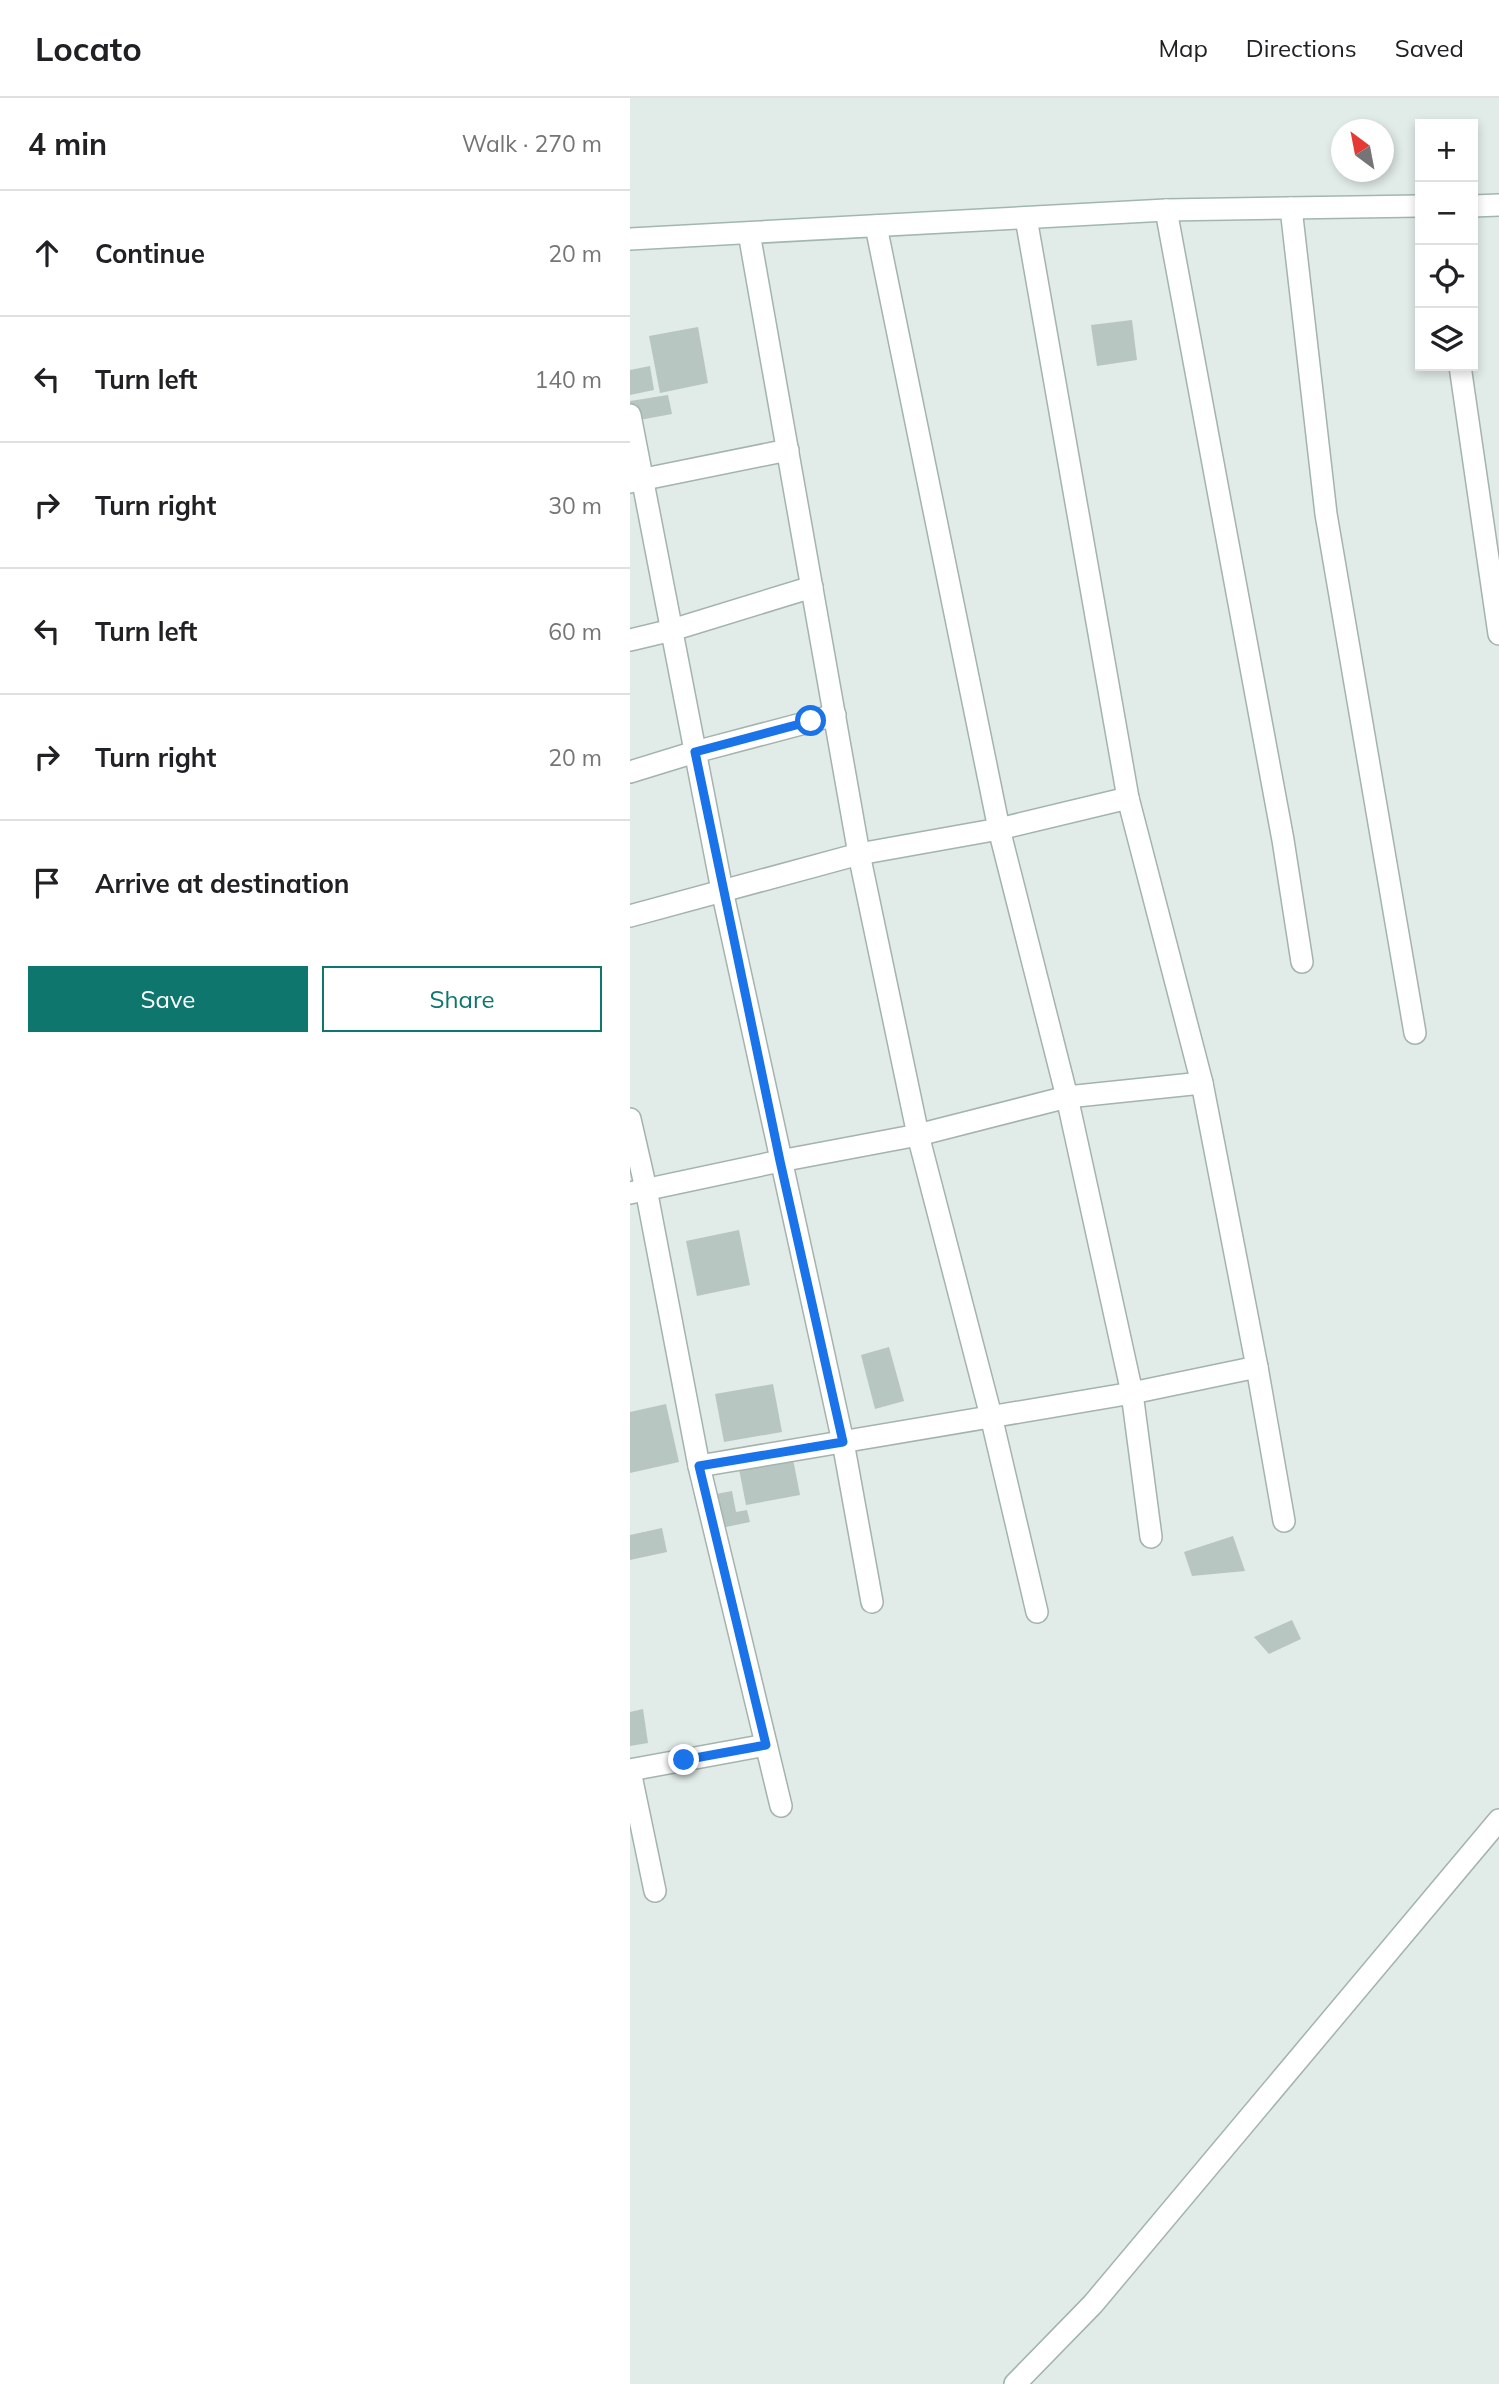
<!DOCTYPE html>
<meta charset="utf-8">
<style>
:root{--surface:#fff;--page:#f2f2f2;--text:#202124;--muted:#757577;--line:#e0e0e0;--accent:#0f766e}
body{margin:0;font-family:Mulish,sans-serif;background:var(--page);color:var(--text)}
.controls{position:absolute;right:21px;top:21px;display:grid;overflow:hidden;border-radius:0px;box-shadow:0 4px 10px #0003}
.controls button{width:63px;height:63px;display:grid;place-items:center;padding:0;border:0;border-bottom:2px solid var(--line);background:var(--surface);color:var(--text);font:35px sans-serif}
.compass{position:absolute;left:701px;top:21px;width:63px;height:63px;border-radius:50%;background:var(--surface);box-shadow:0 4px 10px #0003;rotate:328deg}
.stop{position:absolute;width:21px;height:21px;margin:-16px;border:5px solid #1a73e8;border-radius:50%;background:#fff}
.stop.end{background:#1a73e8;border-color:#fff;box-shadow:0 2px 7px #0008}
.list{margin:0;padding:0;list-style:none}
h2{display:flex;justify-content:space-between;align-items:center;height:91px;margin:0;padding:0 28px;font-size:30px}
h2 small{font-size:23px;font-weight:400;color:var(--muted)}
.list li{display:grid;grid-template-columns:46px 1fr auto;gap:21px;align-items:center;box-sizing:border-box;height:126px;padding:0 28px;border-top:2px solid var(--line)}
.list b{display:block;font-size:26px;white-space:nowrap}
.list em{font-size:23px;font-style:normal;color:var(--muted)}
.actions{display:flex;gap:14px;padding:21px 28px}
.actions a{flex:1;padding:16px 0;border:2px solid var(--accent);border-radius:0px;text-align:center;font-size:24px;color:var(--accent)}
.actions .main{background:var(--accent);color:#fff}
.icon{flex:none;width:38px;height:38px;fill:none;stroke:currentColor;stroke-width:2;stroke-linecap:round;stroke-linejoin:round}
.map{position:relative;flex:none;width:869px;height:2286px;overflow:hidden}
header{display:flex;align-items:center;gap:42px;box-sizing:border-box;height:98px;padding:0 35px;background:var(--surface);border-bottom:2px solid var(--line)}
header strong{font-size:33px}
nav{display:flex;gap:38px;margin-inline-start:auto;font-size:24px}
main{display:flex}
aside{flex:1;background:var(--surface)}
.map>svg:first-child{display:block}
</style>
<header>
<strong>Locato</strong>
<nav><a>Map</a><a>Directions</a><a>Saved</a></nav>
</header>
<main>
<aside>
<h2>4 min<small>Walk · 270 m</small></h2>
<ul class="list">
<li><svg class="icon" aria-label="ahead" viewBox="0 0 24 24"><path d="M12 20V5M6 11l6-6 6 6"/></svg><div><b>Continue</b></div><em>20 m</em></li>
<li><svg class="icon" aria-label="left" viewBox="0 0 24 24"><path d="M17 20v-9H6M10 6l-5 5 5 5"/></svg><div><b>Turn left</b></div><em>140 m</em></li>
<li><svg class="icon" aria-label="right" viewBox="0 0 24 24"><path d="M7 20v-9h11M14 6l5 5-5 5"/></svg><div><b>Turn right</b></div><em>30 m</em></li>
<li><svg class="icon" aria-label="left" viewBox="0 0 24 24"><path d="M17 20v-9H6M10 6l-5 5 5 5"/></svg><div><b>Turn left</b></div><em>60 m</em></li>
<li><svg class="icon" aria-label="right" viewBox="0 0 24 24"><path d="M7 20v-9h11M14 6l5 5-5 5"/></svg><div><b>Turn right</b></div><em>20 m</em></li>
<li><svg class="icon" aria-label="arrive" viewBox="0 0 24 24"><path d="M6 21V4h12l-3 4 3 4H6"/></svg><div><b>Arrive at destination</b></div></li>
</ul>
<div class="actions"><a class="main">Save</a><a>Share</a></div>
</aside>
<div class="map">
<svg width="869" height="2286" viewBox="0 0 869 2286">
<rect width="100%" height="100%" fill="#e1ebe7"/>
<!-- building -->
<g fill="#b7c6c1">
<path d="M502,222L507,262L467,268L461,227Z"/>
<path d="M68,229L78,285L30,295L19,238Z"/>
<path d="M20,268L24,292L0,297V272Z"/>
<path d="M38,297L42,316L4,323L0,303Z"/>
<path d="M109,1132L120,1187L67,1198L56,1143Z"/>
<path d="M259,1249L274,1303L245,1311L231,1257Z"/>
<path d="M143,1286L152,1334L94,1344L85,1296Z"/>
<path d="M36,1306L49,1364L0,1375V1314Z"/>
<path d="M163,1361L170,1397L116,1407L109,1371Z"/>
<path d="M102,1393L106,1414L117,1412L120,1424L77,1433L70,1399Z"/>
<path d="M32,1430L37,1454L0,1462V1437Z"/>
<path d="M603,1438L615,1473L562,1478L554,1454Z"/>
<path d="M662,1522L671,1541L639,1556L624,1539Z"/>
<path d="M13,1611L18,1645L0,1648V1614Z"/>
</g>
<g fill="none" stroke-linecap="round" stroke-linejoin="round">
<!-- minor casing -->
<g stroke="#a4b3ae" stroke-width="24">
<g id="minor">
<path d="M661,110L696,416L785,935"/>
<path d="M536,112L653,742L672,864"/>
<path d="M396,120L498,700L572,985L627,1269L654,1423"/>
<path d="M246,128L369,731L437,999L502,1295L521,1439"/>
<path d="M119,135L229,756L288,1037L361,1318L407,1514"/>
<path d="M830,268L869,536"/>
<path d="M0,317L92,792L213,1344L242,1504"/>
<path d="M0,384L158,352"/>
<path d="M0,542L42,532L182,489"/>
<path d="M0,674L65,654L205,617"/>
<path d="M0,818L229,756L369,731L498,700"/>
<path d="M0,1021L16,1091L69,1368L151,1708"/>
<path d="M0,1095L150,1063L288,1037L437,999L572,985"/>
<path d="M69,1368L502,1295L627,1269"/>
<path d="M0,1672L136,1647"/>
<path d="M0,1673L25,1793"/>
<path d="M385,2286L463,2206L869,1722"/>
</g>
</g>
<!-- secondary casing -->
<g stroke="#a0b7b0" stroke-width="24">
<g id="secondary">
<path d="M843,108L869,107"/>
<path d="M0,141L536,112L790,108"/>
</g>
</g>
<!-- minor -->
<use href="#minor" stroke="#fff" stroke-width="21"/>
<!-- secondary -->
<use href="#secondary" stroke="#fff" stroke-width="21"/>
</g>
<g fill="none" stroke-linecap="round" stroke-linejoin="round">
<!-- route -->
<path stroke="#1a73e8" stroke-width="9" d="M54,1662L136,1647L69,1368L213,1344L150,1063L65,654L181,623"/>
</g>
</svg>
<div class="controls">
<button>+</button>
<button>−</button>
<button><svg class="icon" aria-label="locate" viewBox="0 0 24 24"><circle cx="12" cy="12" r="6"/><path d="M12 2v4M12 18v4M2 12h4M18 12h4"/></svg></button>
<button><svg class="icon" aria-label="layers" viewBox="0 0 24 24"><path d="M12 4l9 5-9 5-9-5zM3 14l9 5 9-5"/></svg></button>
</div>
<svg class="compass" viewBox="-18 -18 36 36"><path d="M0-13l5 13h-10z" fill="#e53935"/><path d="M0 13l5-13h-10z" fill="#757577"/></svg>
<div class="stop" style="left:181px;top:623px"></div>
<div class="stop end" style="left:54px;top:1662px"></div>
</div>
</main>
